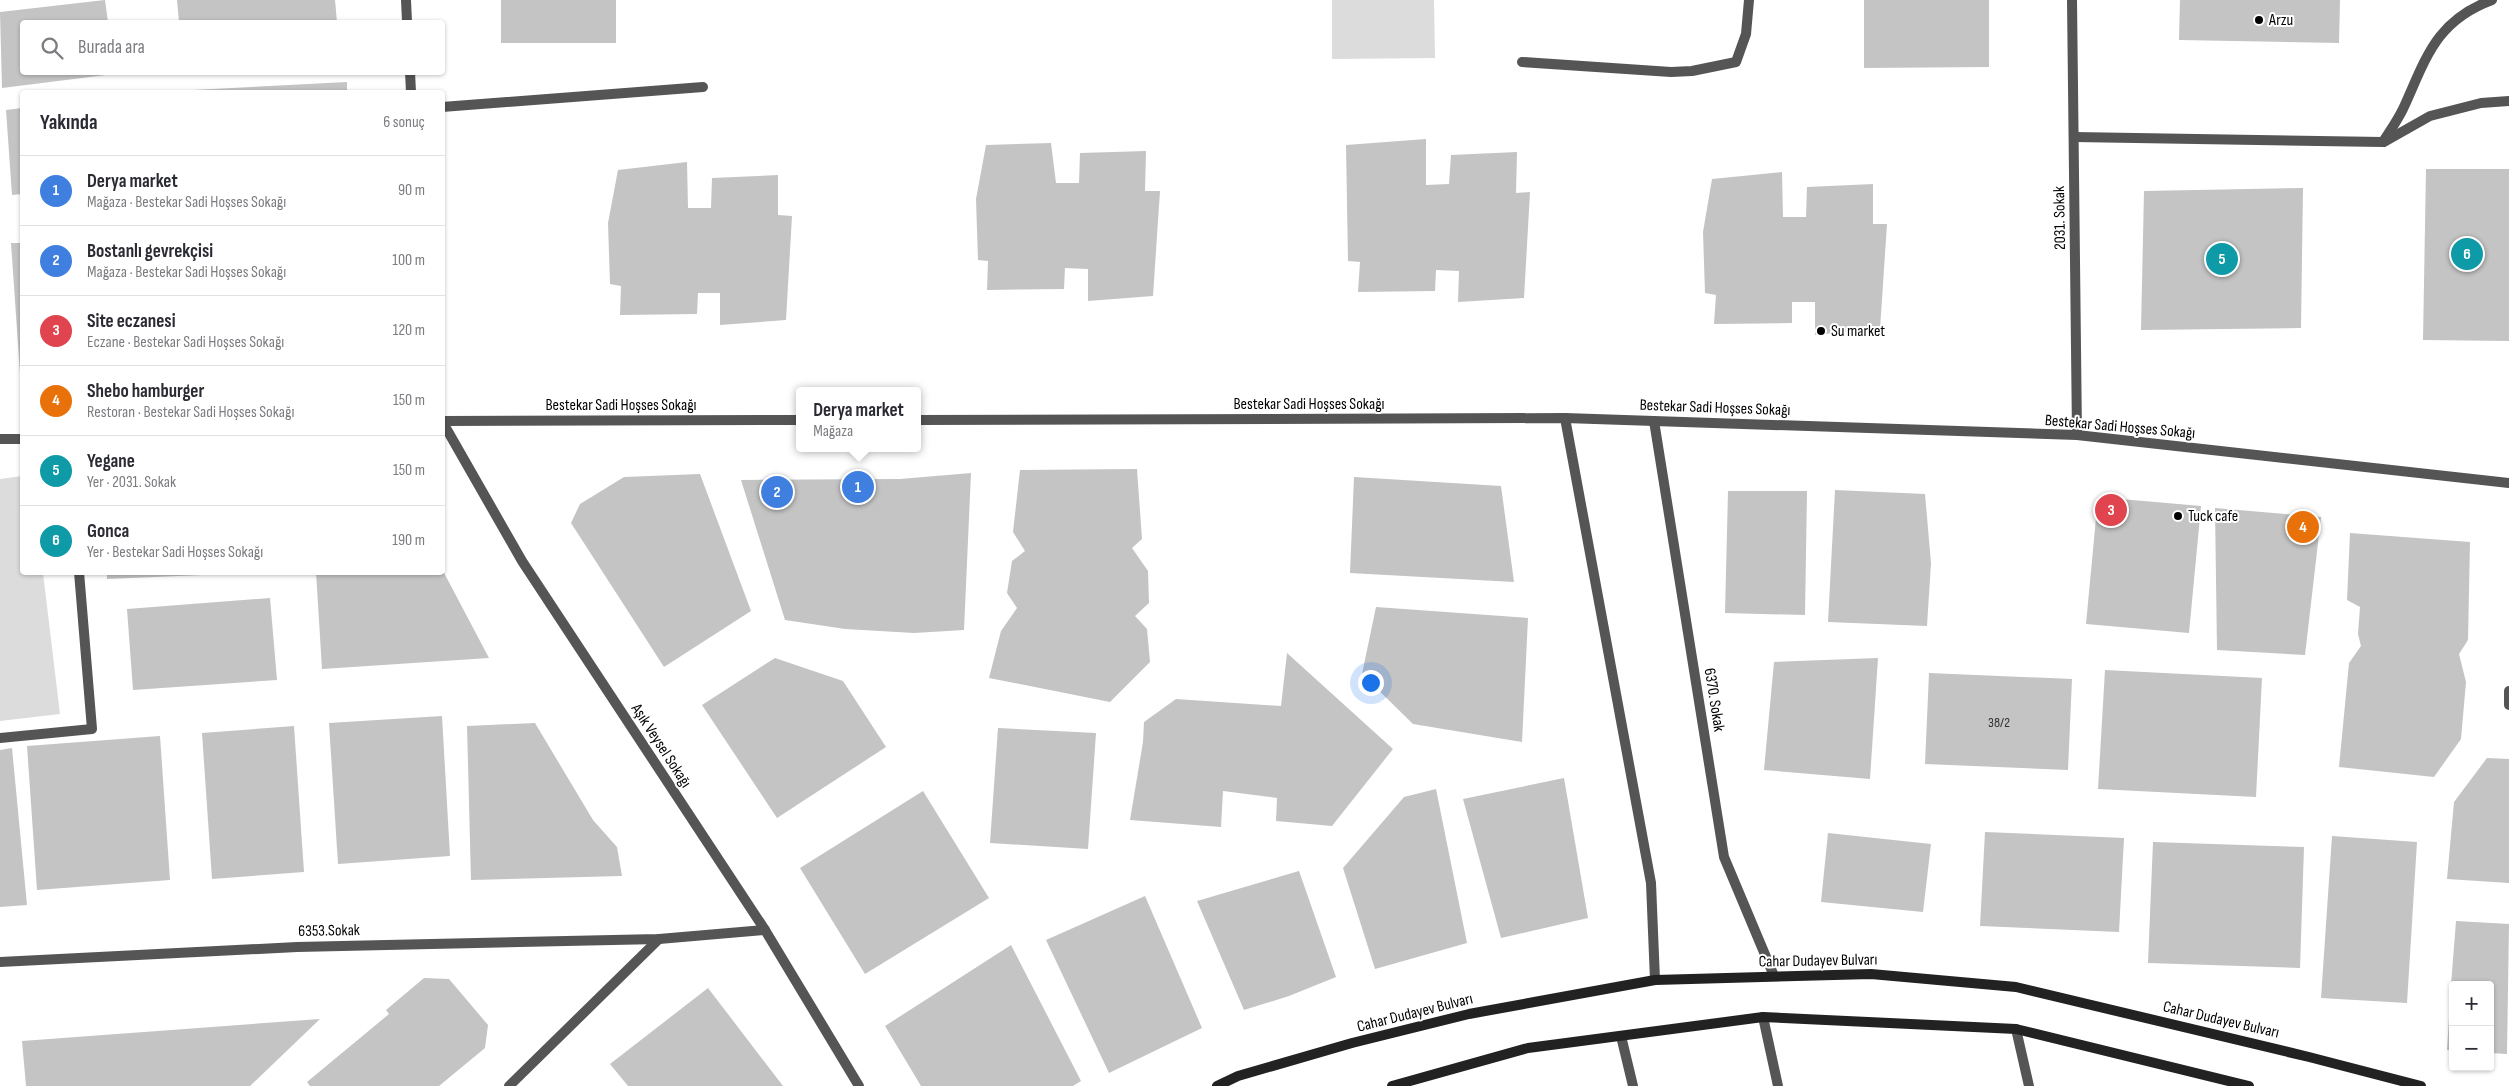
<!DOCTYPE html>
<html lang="tr">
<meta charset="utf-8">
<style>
:root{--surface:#fff;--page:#f7f7f7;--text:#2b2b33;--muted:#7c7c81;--line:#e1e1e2;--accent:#ea580c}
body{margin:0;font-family:"Sofia Sans Condensed",sans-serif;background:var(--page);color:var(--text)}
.controls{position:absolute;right:15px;bottom:15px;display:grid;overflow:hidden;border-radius:5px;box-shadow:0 1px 4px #0004}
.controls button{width:45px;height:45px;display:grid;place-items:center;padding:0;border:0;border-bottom:1px solid var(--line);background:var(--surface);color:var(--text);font:25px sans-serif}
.you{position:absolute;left:1370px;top:682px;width:18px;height:18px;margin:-12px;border:4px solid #fff;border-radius:50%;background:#1a73e8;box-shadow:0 0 0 8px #1a73e833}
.badge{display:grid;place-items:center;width:32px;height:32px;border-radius:50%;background:var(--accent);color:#fff;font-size:16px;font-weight:700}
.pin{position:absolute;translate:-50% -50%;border:2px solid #fff;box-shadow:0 1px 5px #0006}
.popup{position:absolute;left:796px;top:387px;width:125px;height:65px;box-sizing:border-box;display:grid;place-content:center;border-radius:5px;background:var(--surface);filter:drop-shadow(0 1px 4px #0005);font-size:16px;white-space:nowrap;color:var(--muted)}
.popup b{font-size:19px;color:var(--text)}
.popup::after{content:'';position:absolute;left:50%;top:100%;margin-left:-10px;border:10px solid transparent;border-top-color:var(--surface)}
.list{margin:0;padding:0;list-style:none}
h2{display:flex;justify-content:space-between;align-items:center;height:65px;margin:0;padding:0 20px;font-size:21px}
h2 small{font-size:16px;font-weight:400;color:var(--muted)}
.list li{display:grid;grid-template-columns:32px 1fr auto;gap:15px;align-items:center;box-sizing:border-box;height:70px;padding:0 20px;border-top:1px solid var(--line)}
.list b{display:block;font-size:19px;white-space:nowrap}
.list p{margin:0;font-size:16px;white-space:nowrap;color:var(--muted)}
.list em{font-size:16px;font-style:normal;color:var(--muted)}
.icon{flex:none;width:28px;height:28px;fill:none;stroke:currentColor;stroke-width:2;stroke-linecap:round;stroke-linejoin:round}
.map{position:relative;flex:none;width:2509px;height:1086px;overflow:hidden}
.search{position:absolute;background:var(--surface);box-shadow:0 1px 4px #0004;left:20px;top:20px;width:425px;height:55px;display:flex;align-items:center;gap:12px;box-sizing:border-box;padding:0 18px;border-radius:5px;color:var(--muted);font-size:19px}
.panel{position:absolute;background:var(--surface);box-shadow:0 1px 4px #0004;left:20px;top:90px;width:425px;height:485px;border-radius:5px}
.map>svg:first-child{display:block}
</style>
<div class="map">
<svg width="2509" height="1086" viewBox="0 0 2509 1086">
<rect width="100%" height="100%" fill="#fff"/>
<!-- green -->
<g fill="#dcdcdc">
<path d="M1332,0H1434L1435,58L1332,59Z"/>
<path d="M22,476V572L43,573L60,714L0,721V479Z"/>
</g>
<!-- building -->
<g fill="#c4c4c4">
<path d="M105,0L108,22H22V72L114,74L2,88L0,12Z"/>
<path d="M177,0H335L337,22H179Z"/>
<rect x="501" y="0" width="115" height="43"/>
<path d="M1864,0H1989V67L1864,68Z"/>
<path d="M2180,0H2340L2339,43L2179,40Z"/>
<path d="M347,82V92H193V90Z"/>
<path d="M22,108V194L12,195L6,110Z"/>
<path d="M1426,139V185L1449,184L1451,155L1517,152L1516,193L1530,192L1524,298L1458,302L1459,271L1436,270L1435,291L1358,292L1360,262L1348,261L1346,145Z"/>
<path d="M1051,143L1056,183H1079L1080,153L1146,151L1145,191H1160L1153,296L1088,301V269L1065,268L1064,289L987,290L988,261L978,260L976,199L986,145Z"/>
<path d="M687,162L688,208H711L712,178L778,175V215L792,216L786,320L720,325V293H698L697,314L620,315L621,286L610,284L608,223L618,170Z"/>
<path d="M2426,169H2509V341L2423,340Z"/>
<path d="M1782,172L1783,217H1806L1807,187L1873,184V224H1887L1880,329L1815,335V302H1792V323L1714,324L1716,295L1705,293L1703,232L1712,179Z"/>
<path d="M2303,188L2301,328L2141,330L2144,191Z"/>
<path d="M11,243H22V373H20Z"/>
<path d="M1137,469L1142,539L1132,548L1148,571L1149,603L1135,616L1147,629L1150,662L1110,702L989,678L1001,631L1017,608L1007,593L1012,561L1025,551L1013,532L1020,470Z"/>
<path d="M971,473L964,630L914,633L845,629L785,620L741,480L900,479Z"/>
<path d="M700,474L751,611L664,667L571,523L580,504L624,477Z"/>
<path d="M1354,477L1501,486L1514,582L1350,573Z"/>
<path d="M1835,490L1925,494L1931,563L1927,626L1828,622Z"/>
<path d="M1728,491H1807L1805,615L1725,613Z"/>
<path d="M2098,497L2201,506L2189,633L2086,624Z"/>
<path d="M2215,508L2321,517L2305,655L2217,650Z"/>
<path d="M2350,533L2470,542L2468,640L2459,654L2466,682L2461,739L2434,777L2339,767L2349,663L2361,646L2358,634L2360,607L2347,600Z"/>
<path d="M442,569L489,658L322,669L316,572H442Z"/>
<path d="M107,572H227V574L107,579Z"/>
<path d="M270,598L277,680L133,690L127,609Z"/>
<path d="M1376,607L1528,618L1522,742L1413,724L1362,674Z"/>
<path d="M1287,653L1393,749L1332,826L1276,821L1277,798L1223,791L1221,827L1130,820L1143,742L1144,722L1176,699L1281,706Z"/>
<path d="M775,658L843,681L886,747L777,818L702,705Z"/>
<path d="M1878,658L1870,779L1764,770L1774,662Z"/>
<path d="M2105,670L2262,678L2256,797L2098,789Z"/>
<path d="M1929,673L2072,679L2068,770L1925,764Z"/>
<path d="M442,716L450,856L338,864L329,723Z"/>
<path d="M535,723L593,820L617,847L622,876L471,880L467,726Z"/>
<path d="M294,726L304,872L212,879L202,733Z"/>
<path d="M998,728L1096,733L1088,849L990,843Z"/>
<path d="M160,736L170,880L37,890L27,746Z"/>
<path d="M12,748L27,905L0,907V750Z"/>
<path d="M2487,758L2509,759V883L2447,879L2454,802Z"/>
<path d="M1564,778L1588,918L1501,938L1463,799Z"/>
<path d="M1436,789L1467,943L1375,969L1343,868L1404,797Z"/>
<path d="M923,791L989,898L865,974L800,868Z"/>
<path d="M1985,832L2124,838L2119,932L1980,926Z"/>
<path d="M1828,833L1931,844L1923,912L1821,902Z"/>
<path d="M2332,836L2417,842L2407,1003L2321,998Z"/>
<path d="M2153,842L2304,847L2300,968L2148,963Z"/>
<path d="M1299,871L1336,977L1289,996L1244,1010L1197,901Z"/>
<path d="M1145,896L1202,1028L1109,1073L1046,940Z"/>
<path d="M2456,921L2509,924L2507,1054L2490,1053V985H2451Z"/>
<path d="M1011,945L1081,1081L1073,1086H921L885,1026Z"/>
<path d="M424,978L449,979L488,1025L485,1048L439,1086H310L307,1082L389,1014L386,1010Z"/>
<path d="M2451,986H2453V1050H2447Z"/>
<path d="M708,988L783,1086H628L610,1064Z"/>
<path d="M320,1019L250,1086H26L22,1041Z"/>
</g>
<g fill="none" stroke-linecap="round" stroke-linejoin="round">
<!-- service -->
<g stroke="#555" stroke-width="10">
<path d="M1522,62L1671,72L1692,71L1736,62L1746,34L1749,0"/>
<path d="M2383,142C2390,131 2397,121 2403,109C2426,59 2435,21 2492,0"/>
<path d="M2384,142L2430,116L2481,103L2509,101"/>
</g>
<!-- minor -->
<g stroke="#555" stroke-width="10">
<path d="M406,0L407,22"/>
<path d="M2072,0L2077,435"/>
<path d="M410,72L411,92"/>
<path d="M442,107L703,87"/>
<path d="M2074,137L2383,142"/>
<path d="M1565,418L1651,883L1655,980"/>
<path d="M917,420L1565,418L2077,435L2509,483"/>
<path d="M442,421L522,561L765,930L859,1086"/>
<path d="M442,421L799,420"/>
<path d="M1654,421L1724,857L1774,976"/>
<path d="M0,439H22"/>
<path d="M2509,691V705"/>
<path d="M0,738L92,729L79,572"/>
<path d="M0,962L297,947L659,939L765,930"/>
<path d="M1763,1017L1778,1086"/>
<path d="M2016,1029L2029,1086"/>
<path d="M1621,1036L1633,1086"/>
<path d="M509,1086L659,939"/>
</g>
<!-- secondary -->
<g stroke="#222" stroke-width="10">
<path d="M1217,1086L1238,1076L1352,1043L1469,1014L1655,980L1871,974L2016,987L2309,1057L2421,1086"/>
<path d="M1392,1086L1528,1048L1763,1017L2016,1029L2249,1086"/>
</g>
</g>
<!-- markers -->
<g fill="#000" stroke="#fff" stroke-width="2">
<circle cx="2259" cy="20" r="5"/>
<circle cx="1821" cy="331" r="5"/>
<circle cx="2178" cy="516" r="5"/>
</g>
<g text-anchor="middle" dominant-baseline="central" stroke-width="4" stroke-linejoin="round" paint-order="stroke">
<!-- number labels -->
<g font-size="14" fill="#313131">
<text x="1999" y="722">38/2</text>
</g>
<!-- poi labels -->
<g font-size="16" fill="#000" stroke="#fff" text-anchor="start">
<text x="2269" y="20">Arzu</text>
<text x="1831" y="331">Su market</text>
<text x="2188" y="516">Tuck cafe</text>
</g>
<!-- street labels -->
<g font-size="16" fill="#000" stroke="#fff">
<text transform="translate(2060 218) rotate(-91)">2031. Sokak</text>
<text x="1309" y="404">Bestekar Sadi Hoşses Sokağı</text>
<text x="621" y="405">Bestekar Sadi Hoşses Sokağı</text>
<text transform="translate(1715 408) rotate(2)">Bestekar Sadi Hoşses Sokağı</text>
<text transform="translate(2120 427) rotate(5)">Bestekar Sadi Hoşses Sokağı</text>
<text transform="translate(1714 700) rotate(81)">6370. Sokak</text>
<text transform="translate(661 746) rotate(57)">Aşık Veysel Sokağı</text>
<text transform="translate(329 931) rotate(-1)">6353.Sokak</text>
<text transform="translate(1818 961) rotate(-1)">Cahar Dudayev Bulvarı</text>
<text transform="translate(1415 1013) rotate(-14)">Cahar Dudayev Bulvarı</text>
<text transform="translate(2221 1020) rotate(13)">Cahar Dudayev Bulvarı</text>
</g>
</g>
</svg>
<div class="controls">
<button>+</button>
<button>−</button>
</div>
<div class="you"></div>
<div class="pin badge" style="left:858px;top:487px;background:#3f7fe0">1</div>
<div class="popup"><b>Derya market</b>Mağaza</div>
<div class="pin badge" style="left:777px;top:492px;background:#3f7fe0">2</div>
<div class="pin badge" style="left:2111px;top:510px;background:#e0444e">3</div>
<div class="pin badge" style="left:2303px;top:527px;background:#e8710a">4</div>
<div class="pin badge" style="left:2222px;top:259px;background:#0f9aa8">5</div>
<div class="pin badge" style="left:2467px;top:254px;background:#0f9aa8">6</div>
<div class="search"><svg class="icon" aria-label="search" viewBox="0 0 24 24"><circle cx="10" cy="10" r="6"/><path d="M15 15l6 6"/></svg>Burada ara</div>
<section class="panel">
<h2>Yakında<small>6 sonuç</small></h2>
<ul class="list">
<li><span class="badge" style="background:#3f7fe0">1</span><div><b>Derya market</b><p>Mağaza · Bestekar Sadi Hoşses Sokağı</p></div><em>90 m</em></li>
<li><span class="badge" style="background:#3f7fe0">2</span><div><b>Bostanlı gevrekçisi</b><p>Mağaza · Bestekar Sadi Hoşses Sokağı</p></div><em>100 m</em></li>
<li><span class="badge" style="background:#e0444e">3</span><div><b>Site eczanesi</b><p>Eczane · Bestekar Sadi Hoşses Sokağı</p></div><em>120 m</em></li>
<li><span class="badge" style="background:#e8710a">4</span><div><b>Shebo hamburger</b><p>Restoran · Bestekar Sadi Hoşses Sokağı</p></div><em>150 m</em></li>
<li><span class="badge" style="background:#0f9aa8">5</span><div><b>Yegane</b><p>Yer · 2031. Sokak</p></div><em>150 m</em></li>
<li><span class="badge" style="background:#0f9aa8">6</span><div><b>Gonca</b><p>Yer · Bestekar Sadi Hoşses Sokağı</p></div><em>190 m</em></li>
</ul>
</section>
</div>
